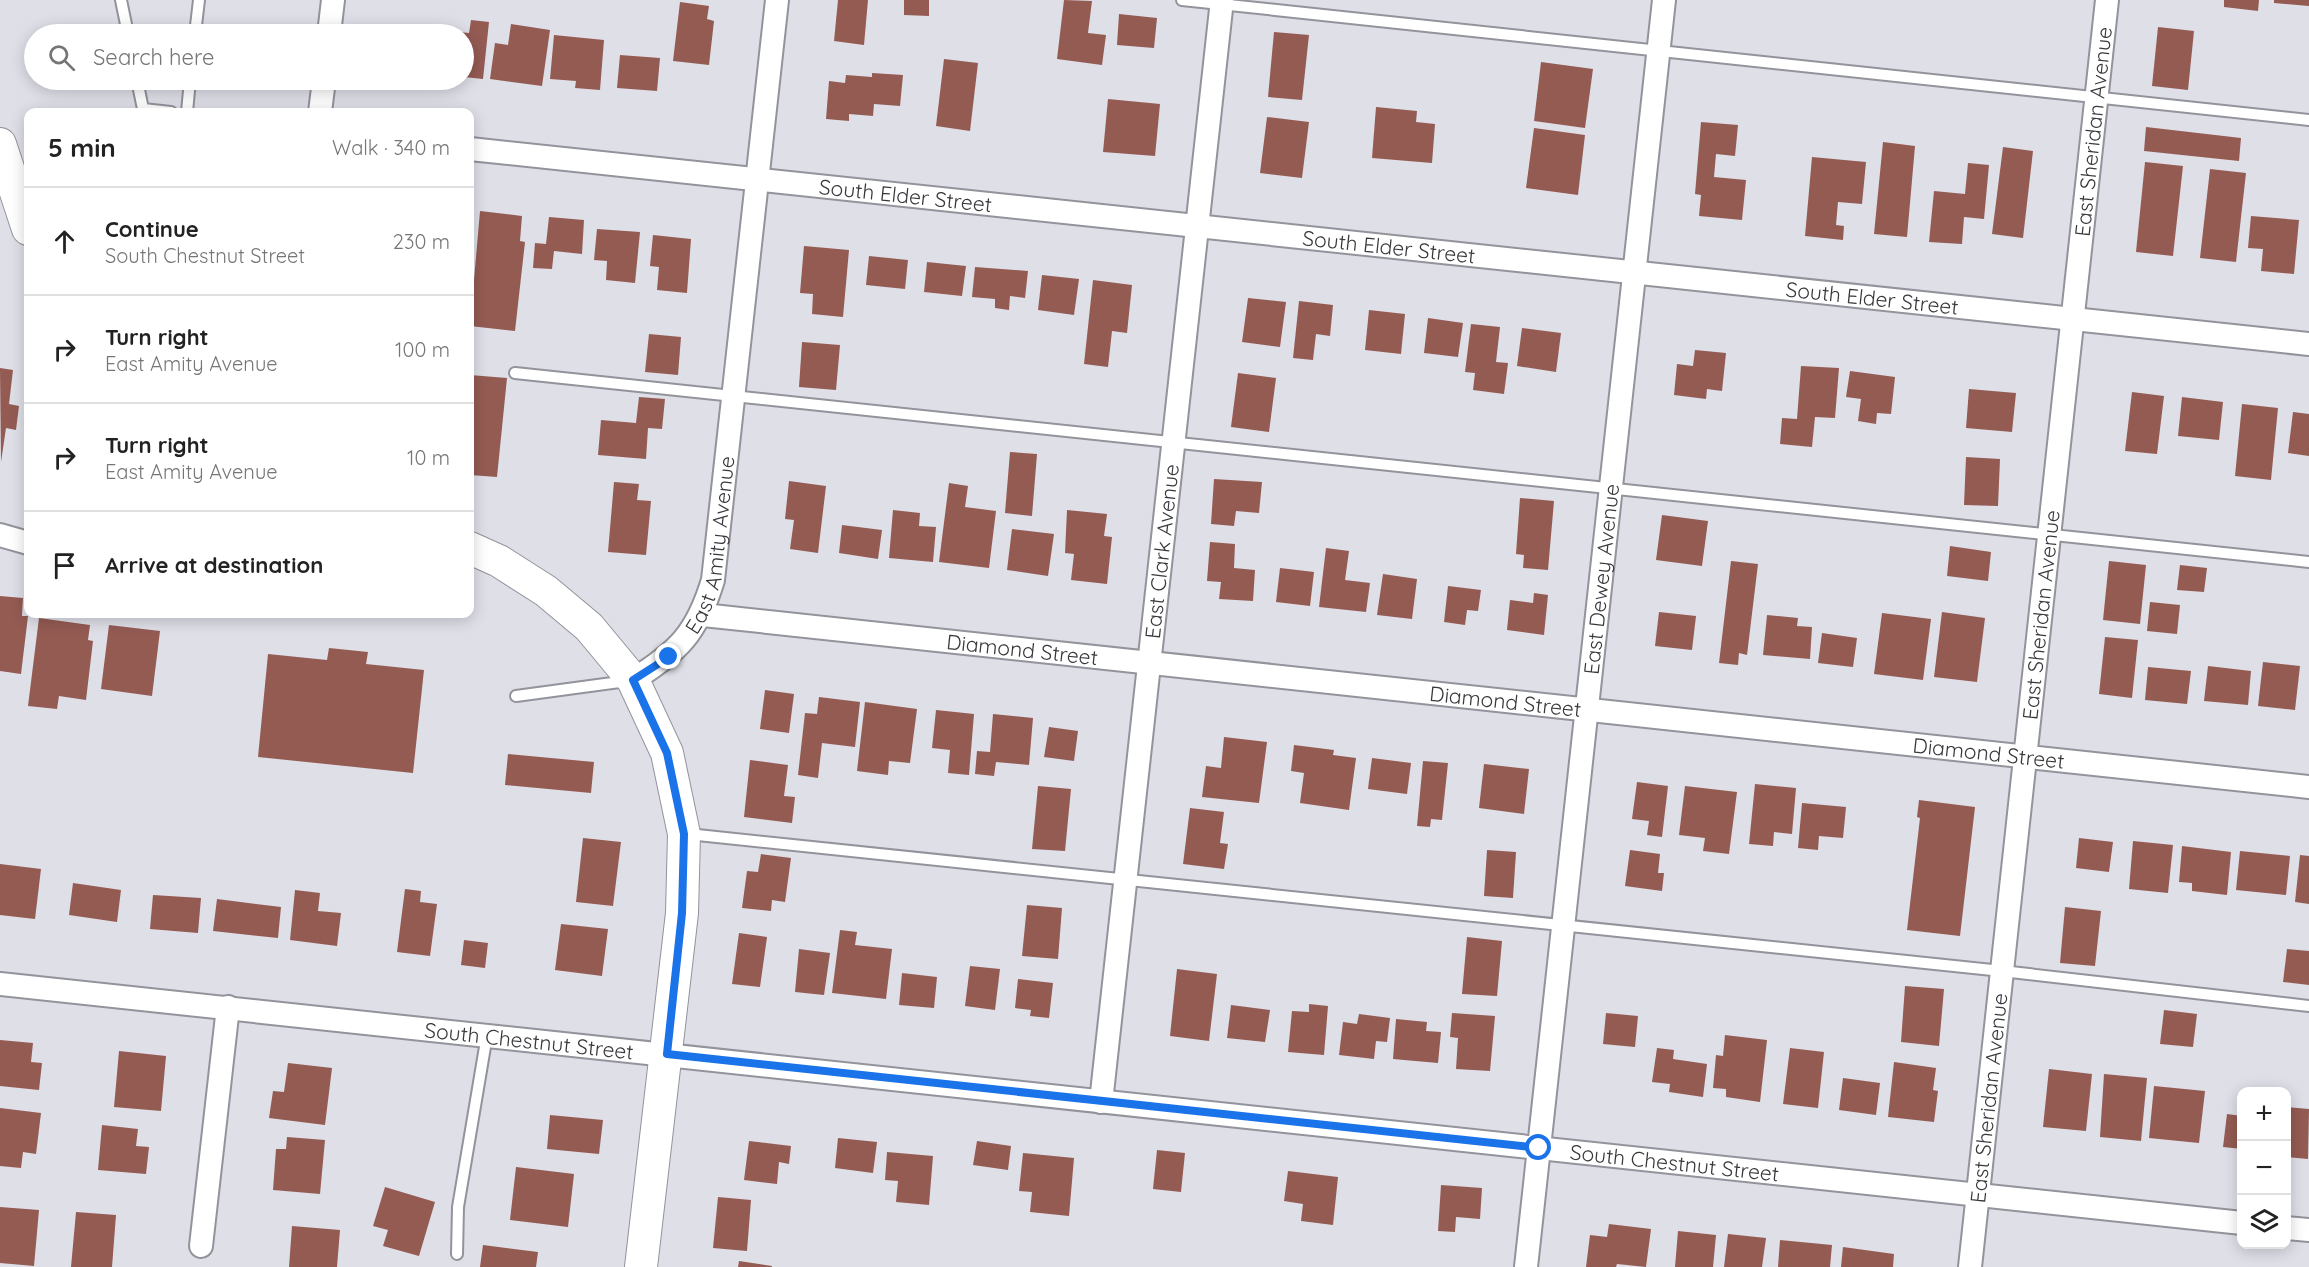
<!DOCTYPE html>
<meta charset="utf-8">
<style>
:root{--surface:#fff;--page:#f6f6f6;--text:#222;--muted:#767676;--line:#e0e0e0}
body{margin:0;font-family:Quicksand,sans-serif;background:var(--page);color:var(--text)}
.controls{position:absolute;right:18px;bottom:18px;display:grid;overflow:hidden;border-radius:12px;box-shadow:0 3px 15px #0003}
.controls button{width:54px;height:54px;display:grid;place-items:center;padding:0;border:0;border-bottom:2px solid var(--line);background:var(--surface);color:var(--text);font:30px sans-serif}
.stop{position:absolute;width:18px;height:18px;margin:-14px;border:4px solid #1a73e8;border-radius:50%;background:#fff}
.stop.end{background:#1a73e8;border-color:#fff;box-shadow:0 2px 6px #0008}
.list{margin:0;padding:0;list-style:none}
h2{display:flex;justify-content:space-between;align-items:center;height:78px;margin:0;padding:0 24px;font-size:26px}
h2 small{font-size:20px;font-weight:400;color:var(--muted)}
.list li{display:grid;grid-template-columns:39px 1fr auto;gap:18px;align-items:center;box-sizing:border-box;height:108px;padding:0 24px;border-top:2px solid var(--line)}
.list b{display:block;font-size:22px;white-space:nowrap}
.list p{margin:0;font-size:20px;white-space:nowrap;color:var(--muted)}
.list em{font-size:20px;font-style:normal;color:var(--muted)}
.icon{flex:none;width:33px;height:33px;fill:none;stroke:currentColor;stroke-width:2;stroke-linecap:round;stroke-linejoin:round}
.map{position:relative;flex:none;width:2309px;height:1267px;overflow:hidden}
.search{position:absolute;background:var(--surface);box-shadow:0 3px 15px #0003;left:24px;top:24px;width:450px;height:66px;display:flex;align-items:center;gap:15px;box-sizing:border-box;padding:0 21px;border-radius:33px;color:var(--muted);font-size:22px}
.panel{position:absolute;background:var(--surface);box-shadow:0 3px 15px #0003;left:24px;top:108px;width:450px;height:510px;border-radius:12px}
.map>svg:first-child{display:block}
</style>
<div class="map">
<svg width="2309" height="1267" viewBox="0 0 2309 1267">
<rect width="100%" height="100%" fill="#dfdfe8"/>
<!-- building -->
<g fill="#945b53">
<path d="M838,0H868L864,45L834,41Z"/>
<path d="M904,0H929V16L904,15Z"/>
<path d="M1064,0L1092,1L1088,33L1106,35L1102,65L1057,59Z"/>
<path d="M2224,0H2259L2258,11L2224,7Z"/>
<path d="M2274,0H2309V6L2274,3Z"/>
<path d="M680,2L709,6L707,19L714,21L709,65L673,61Z"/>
<path d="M1119,14L1157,18L1154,48L1117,45Z"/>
<path d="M471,20L489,22L483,79L464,77V34H449L450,31L469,33Z"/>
<path d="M511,24L550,30L542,86L490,79L495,43L508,45Z"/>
<path d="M389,26L403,27V34H388Z"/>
<path d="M2158,27L2194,31L2188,90L2152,86Z"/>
<path d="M1274,32L1309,35L1302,100L1268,97Z"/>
<path d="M554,35L604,40L600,90L575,88L576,81L550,79Z"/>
<path d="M620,55L660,58L657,91L617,88Z"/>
<path d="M944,59L978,63L970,131L936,126Z"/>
<path d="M1541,62L1593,69L1585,128L1534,121Z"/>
<path d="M872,73L903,75L900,106L874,104L873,116L849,114V121L826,119L829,81L845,83L846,75L872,77Z"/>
<path d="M1108,99L1160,104L1155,156L1103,152Z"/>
<path d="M1376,107L1417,111L1416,122L1435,124L1432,163L1372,158Z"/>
<path d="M1267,117L1309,122L1302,178L1260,173Z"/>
<path d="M1701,122L1738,125L1735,156L1716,154L1714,177L1746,180L1742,220L1699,216L1701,195L1695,194Z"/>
<path d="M2146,127L2241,138L2239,161L2144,151Z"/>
<path d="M1534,128L1585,135L1578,195L1526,188Z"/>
<path d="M1883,142L1915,146L1907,237L1874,234Z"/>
<path d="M2003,147L2033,151L2023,238L1992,234Z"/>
<path d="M1812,157L1866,162L1862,204L1838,202L1836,225L1844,226L1843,240L1805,236Z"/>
<path d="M2145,162L2183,166L2173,256L2136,252Z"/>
<path d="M1968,163L1989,165L1984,219L1964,217L1962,244L1929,242L1934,191L1965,194Z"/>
<path d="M2210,169L2246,173L2236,262L2200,258Z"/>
<path d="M480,211L522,216L520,241L525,242L515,331L470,326Z"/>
<path d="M2251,216L2299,220L2294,274L2261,271L2263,249L2248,248Z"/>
<path d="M549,217L584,220L582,254L554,251L552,269L533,268L535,243L546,244Z"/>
<path d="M597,229L640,232L635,283L606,280L607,261L594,260Z"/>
<path d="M653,235L691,239L687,293L657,290L659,267L650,266Z"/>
<path d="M804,246L849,250L843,317L812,314L813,294L800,293Z"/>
<path d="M869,256L908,260L905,289L866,285Z"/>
<path d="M927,262L966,266L962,296L924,292Z"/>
<path d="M975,267L1028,271L1025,298L1010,296L1009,310L995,308V299L972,297Z"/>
<path d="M1042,275L1079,279L1074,315L1038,310Z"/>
<path d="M1093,280L1132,285L1127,333L1112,331L1108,367L1084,364Z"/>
<path d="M1248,298L1286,302L1280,347L1242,342Z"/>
<path d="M1299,301L1333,305L1330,336L1316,334L1313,360L1293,358Z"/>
<path d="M1369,310L1405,314L1401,354L1365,350Z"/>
<path d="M1428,318L1463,323L1458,357L1424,353Z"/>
<path d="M1471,324L1500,327L1496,362L1508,363L1504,394L1473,390L1475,373L1465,372Z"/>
<path d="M1522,328L1561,333L1556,372L1517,366Z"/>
<path d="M649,334L681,337L678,375L645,372Z"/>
<path d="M802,342L840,345L836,390L799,387Z"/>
<path d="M1695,350L1726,353L1722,391L1707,389L1706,399L1674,395L1677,364L1693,366Z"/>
<path d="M1801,366L1839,368L1835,418L1815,417L1812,447L1780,444L1782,418L1797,419Z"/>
<path d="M0,368L13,370L9,404L19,406L16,430L6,428L1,462Z"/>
<path d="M1850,371L1895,377L1891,414L1877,413L1876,424L1858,421L1861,399L1846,397Z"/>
<path d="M1238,373L1276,378L1269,432L1231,427Z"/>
<path d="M470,375L507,378L497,477L470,475Z"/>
<path d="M1969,389L2016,393L2012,432L1966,428Z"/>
<path d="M2132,392L2164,396L2157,454L2125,451Z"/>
<path d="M639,397L665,399L662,429L648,428L646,459L598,455L601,420L636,423Z"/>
<path d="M2182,397L2223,402L2219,440L2178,436Z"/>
<path d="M2242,404L2278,408L2271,480L2235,476Z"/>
<path d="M2293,412L2309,414V456L2288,453Z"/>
<path d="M1010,452L1037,454L1032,516L1005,513Z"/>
<path d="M1966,457L2000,459L1998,506L1964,505Z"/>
<path d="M1214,479L1262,482L1259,513L1236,511L1234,526L1211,524Z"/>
<path d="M789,481L826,486L818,553L790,549L794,520L785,519Z"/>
<path d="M614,482L639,484L637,500L651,501L646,555L608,552Z"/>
<path d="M949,483L968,486L965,507L996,511L989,568L939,562Z"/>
<path d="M1520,498L1554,501L1548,570L1523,568L1524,555L1516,554Z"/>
<path d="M893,510L920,513L919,526L936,527L933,562L889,558Z"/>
<path d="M1067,510L1107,514L1104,536L1112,537L1107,584L1071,580L1074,554L1065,553Z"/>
<path d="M1662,515L1708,521L1702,566L1656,560Z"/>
<path d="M842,525L882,530L878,559L839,553Z"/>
<path d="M1012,529L1054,534L1048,576L1007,570Z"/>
<path d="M1210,542L1235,544L1234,568L1255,570L1253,601L1219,599L1221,582L1207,581Z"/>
<path d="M1950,546L1991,552L1988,581L1947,576Z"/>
<path d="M1326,548L1349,551L1345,580L1370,583L1366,612L1319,607Z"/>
<path d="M1731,561L1758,564L1747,655L1739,653L1738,665L1719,663Z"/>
<path d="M2109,561L2146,565L2140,624L2103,620Z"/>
<path d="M2180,565L2207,568L2204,592L2177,590Z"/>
<path d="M1280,568L1314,572L1310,606L1276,602Z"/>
<path d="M1383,574L1417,579L1412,619L1377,615Z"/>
<path d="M1448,586L1481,590L1478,611L1467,610L1465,625L1444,622Z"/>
<path d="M1534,593L1548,595L1544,635L1507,630L1510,600L1533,603Z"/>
<path d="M0,596L23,598L22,616H28L21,674L0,671Z"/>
<path d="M2150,602L2180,605L2177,634L2147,631Z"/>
<path d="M1659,612L1696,616L1692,650L1655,646Z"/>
<path d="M1942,612L1985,618L1977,682L1934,677Z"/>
<path d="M1882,613L1931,619L1923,680L1874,674Z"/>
<path d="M1767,615L1798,618L1797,626L1812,627L1810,659L1763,655Z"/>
<path d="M39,618L90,625L88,640L93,641L86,700L59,696L57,709L28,706Z"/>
<path d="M109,625L160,631L152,696L101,689Z"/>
<path d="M1822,633L1857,638L1853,667L1818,663Z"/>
<path d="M2105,637L2138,640L2132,698L2099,694Z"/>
<path d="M329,648L368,652L366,664L424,670L413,773L258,757L268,654L327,660Z"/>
<path d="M2263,662L2300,666L2295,710L2258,706Z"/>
<path d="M2208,666L2251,671L2248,705L2204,701Z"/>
<path d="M2148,667L2191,671L2187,704L2145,700Z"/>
<path d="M765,690L794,694L789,733L760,729Z"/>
<path d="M819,697L860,702L855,747L822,743L818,778L798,775L805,713L817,714Z"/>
<path d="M865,702L917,709L910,763L889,761L888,775L857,771Z"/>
<path d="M936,710L974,714L969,775L948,773L950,750L932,748Z"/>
<path d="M993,714L1033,718L1029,765L996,762L994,776L975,774L977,751L990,752Z"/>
<path d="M1049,727L1078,731L1074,761L1044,757Z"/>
<path d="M1224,737L1267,742L1259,803L1202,797L1206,766L1221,768Z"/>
<path d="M1294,745L1334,750L1333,755L1356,758L1349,810L1300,803L1304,773L1291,771Z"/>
<path d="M508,754L594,762L591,793L505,785Z"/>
<path d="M1372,758L1411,763L1407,794L1368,789Z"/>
<path d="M750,760L788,765L784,796L795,797L792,823L744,817Z"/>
<path d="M1423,761L1448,763L1442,820L1431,819L1430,827L1417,826Z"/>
<path d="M1484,764L1529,769L1524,814L1479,808Z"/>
<path d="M1637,782L1668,786L1662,837L1647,835L1649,821L1632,819Z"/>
<path d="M1755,784L1796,788L1792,834L1774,832L1773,846L1749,844Z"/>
<path d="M1038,786L1071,789L1065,851L1032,849Z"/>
<path d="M1685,786L1737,792L1729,854L1703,851L1705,838L1679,835Z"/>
<path d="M1919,800L1975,807L1960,936L1907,930L1920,818L1917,817Z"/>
<path d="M1802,803L1846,807L1843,838L1819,836L1818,850L1798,848Z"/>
<path d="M1190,808L1224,812L1220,843L1228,844L1224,869L1183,864Z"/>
<path d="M583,838L621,842L613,906L576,902Z"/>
<path d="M2079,838L2113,842L2109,872L2076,868Z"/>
<path d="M2133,841L2173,845L2168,893L2129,889Z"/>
<path d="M2182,846L2231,852L2227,895L2192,891V883L2179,882Z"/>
<path d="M1487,850L1516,852L1513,898L1484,896Z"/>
<path d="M1630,850L1660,854L1658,873H1664L1662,891L1625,886Z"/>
<path d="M2240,851L2290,856L2286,895L2236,890Z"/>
<path d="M761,854L791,858L785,902L772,900L771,911L742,908L747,871L758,872Z"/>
<path d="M2300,855L2309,856V904L2295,902Z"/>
<path d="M0,864L41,869L35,919L0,915Z"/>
<path d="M73,883L121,890L117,922L69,915Z"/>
<path d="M405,889L421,891L420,902L437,904L430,956L397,952Z"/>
<path d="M295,890L320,893L318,911L341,913L337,946L290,940Z"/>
<path d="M153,895L201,898L198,933L150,929Z"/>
<path d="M217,899L281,907L278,938L213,931Z"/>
<path d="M1027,905L1062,908L1058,959L1022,956Z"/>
<path d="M2065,907L2101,911L2095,966L2060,963Z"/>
<path d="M561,924L608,929L602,976L555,970Z"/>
<path d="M840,930L857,932L855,945L892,949L886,999L832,993Z"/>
<path d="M739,933L767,937L760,987L732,984Z"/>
<path d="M1467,937L1502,941L1497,996L1462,994Z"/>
<path d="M464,940L488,943L485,968L461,965Z"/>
<path d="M799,949L830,953L824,995L795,992Z"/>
<path d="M2287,949L2309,951V985L2283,982Z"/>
<path d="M970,966L1000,969L995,1010L965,1006Z"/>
<path d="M1177,969L1217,974L1209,1041L1170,1036Z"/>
<path d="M902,973L937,977L934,1008L899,1005Z"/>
<path d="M1018,979L1053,983L1049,1018L1030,1016L1031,1010L1015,1008Z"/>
<path d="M1905,986L1944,989L1939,1046L1901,1042Z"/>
<path d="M1309,1004L1328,1006L1324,1055L1288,1052L1292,1011L1309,1012Z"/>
<path d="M1231,1005L1270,1010L1265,1042L1227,1038Z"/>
<path d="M2164,1010L2197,1014L2193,1047L2160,1044Z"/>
<path d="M1452,1013L1495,1016L1490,1071L1456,1069L1458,1038L1450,1037Z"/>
<path d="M1606,1013L1638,1016L1635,1047L1603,1044Z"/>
<path d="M1359,1014L1390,1018L1387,1042L1376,1041L1374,1059L1339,1055L1343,1022L1357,1024Z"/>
<path d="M1396,1019L1427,1022L1426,1031L1441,1032L1438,1063L1393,1059Z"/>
<path d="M1725,1035L1767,1040L1760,1102L1726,1097V1089L1713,1088L1716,1055L1723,1056Z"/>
<path d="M0,1040L33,1043L31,1062L42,1063L39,1090L0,1086Z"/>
<path d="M1657,1048L1674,1050L1673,1059L1707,1064L1703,1097L1669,1092L1670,1084L1652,1082Z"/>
<path d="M1790,1048L1824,1052L1818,1108L1783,1104Z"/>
<path d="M119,1051L166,1056L161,1111L114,1107Z"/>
<path d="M1894,1062L1936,1068L1933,1090L1938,1091L1934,1122L1888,1117Z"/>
<path d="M288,1063L332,1068L325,1125L269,1118L273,1091L284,1092Z"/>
<path d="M2049,1069L2092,1074L2086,1131L2043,1127Z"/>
<path d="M2104,1074L2147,1078L2141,1141L2100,1137Z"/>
<path d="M1843,1078L1880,1083L1876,1115L1839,1110Z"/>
<path d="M2154,1086L2205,1091L2199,1143L2149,1138Z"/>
<path d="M2286,1107L2309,1109L2308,1159L2286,1157Z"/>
<path d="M0,1108L41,1113L36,1154L23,1152L21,1168L0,1166Z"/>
<path d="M2227,1114L2242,1116V1149L2223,1147Z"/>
<path d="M550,1115L603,1120L599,1154L547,1149Z"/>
<path d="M102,1125L138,1129L136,1146L149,1147L146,1174L98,1170Z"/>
<path d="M287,1137L325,1140L320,1194L273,1190L276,1149H286Z"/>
<path d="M838,1138L877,1142L873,1173L835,1168Z"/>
<path d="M749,1141L791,1146L789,1164L779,1162L777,1184L744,1180Z"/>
<path d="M977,1141L1011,1146L1008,1170L973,1165Z"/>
<path d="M1157,1150L1185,1153L1181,1192L1153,1189Z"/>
<path d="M887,1152L933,1156L929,1205L896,1202L898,1181L885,1180Z"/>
<path d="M1023,1153L1074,1158L1069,1216L1030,1212L1032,1192L1019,1191Z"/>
<path d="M516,1167L574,1174L568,1227L510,1220Z"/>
<path d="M1288,1171L1338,1177L1333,1225L1301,1221L1303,1204L1284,1201Z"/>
<path d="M1441,1185L1482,1188L1480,1219L1456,1217L1455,1232L1438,1231Z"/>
<path d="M385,1187L435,1202L419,1256L383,1246L388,1230L373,1226Z"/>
<path d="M718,1197L751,1200L747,1251L713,1248Z"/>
<path d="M0,1207L39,1210L34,1266L0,1263Z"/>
<path d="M76,1212L116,1215L112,1267H71Z"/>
<path d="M1609,1224L1651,1229L1646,1267L1617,1264L1616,1267H1586L1590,1235L1607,1237Z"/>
<path d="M292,1226L340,1230L337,1267H289Z"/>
<path d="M1678,1231L1716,1235L1713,1267H1675Z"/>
<path d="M1728,1234L1766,1238L1762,1267H1724Z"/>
<path d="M1780,1240L1832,1245L1830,1267H1778Z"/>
<path d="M483,1245L538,1252L536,1267H480Z"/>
<path d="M1843,1247L1894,1254L1893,1267H1841Z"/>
<path d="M739,1261L772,1266V1267H738Z"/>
</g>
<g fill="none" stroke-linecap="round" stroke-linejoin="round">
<!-- lane casing -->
<g stroke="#92939b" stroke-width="14">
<g id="lane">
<path d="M121,0L128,34"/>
<path d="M1182,0L2309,120"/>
<path d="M195,34L199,0"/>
<path d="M137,80L143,109L171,112"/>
<path d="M187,112L190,80"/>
<path d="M515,373L2309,562"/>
<path d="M516,696L627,681"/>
<path d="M688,834L2002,971L2309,1006"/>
<path d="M457,1254L458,1207L487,1035"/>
</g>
</g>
<!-- street casing -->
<g stroke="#92939b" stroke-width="26">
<g id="street">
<path d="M329,34L333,0"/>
<path d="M320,112L324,80"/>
<path id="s1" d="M470,149L2309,344"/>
<path d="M0,535L28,543"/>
<path id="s2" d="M703,615L2309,787"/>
<path id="s3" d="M633,680C679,651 697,633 713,580L777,0"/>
<path id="s4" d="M0,984L2242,1223"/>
<path id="s5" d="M1101,1102L1222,0"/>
<path d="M2286,1228L2309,1230"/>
<path d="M201,1246L228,1007"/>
<path id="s6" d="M1526,1267L1664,0"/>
<path id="s7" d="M1970,1267L2107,0"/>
</g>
</g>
<!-- secondary casing -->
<g stroke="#92939b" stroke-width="34">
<g id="secondary">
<path d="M0,144L28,229"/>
<path d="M470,548L499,561L546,591L589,627L633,680L667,753L684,834L682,913L641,1267"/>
</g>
</g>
<!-- lane -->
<use href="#lane" stroke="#fff" stroke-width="10"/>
<!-- street -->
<use href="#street" stroke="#fff" stroke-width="22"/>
<!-- secondary -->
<use href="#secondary" stroke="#fff" stroke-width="32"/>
</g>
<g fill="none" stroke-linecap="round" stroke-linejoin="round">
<!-- route -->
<path stroke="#1a73e8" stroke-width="8" d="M669,657L633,680L667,753L684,834L682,913L667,1054L1539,1148"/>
</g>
<g text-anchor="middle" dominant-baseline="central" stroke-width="6" stroke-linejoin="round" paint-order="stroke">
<!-- street labels -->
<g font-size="21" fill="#38383c" stroke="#dfdfe8">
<text stroke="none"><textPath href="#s7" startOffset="1142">East Sheridan Avenue</textPath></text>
<text stroke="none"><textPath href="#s1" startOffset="438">South Elder Street</textPath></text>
<text stroke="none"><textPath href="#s1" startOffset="924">South Elder Street</textPath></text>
<text stroke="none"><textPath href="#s1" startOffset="1410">South Elder Street</textPath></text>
<text stroke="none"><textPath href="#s3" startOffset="166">East Amity Avenue</textPath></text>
<text stroke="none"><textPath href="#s5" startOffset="554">East Clark Avenue</textPath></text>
<text stroke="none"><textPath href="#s6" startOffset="692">East Dewey Avenue</textPath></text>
<text stroke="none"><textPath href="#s7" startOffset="656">East Sheridan Avenue</textPath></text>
<text stroke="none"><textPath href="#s2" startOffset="321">Diamond Street</textPath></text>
<text stroke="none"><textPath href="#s2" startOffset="807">Diamond Street</textPath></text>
<text stroke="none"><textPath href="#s2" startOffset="1293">Diamond Street</textPath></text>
<text stroke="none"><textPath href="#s4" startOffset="532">South Chestnut Street</textPath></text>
<text stroke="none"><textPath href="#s7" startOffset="170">East Sheridan Avenue</textPath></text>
<text stroke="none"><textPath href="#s4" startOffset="1684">South Chestnut Street</textPath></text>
</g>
</g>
</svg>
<div class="controls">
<button>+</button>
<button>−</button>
<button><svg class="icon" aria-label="layers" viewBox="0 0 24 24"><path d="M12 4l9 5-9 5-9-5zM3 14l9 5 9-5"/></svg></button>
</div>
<div class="stop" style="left:1539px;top:1148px"></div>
<div class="stop end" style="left:669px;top:657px"></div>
<div class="search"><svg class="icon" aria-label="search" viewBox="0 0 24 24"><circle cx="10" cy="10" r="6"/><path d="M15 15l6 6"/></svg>Search here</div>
<section class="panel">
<h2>5 min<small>Walk · 340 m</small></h2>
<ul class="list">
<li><svg class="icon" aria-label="ahead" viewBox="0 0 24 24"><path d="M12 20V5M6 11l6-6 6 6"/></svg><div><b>Continue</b><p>South Chestnut Street</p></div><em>230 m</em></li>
<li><svg class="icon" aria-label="right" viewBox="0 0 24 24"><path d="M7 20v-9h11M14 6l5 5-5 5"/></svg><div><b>Turn right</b><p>East Amity Avenue</p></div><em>100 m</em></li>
<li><svg class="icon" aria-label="right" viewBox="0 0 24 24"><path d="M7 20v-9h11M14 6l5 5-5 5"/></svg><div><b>Turn right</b><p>East Amity Avenue</p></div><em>10 m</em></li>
<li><svg class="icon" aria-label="arrive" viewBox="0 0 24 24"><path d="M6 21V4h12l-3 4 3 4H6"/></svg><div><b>Arrive at destination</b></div></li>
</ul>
</section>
</div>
